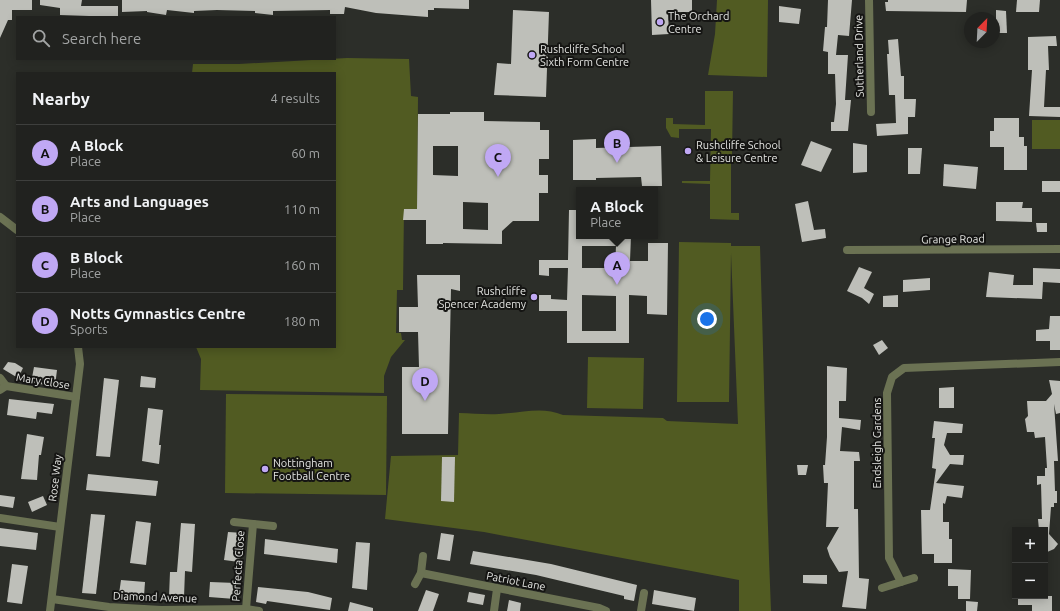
<!DOCTYPE html>
<meta charset="utf-8">
<style>
:root{--surface:#21221f;--page:#2d2f2c;--text:#f1f3f6;--muted:#a2a4a4;--line:#3e3f3d;--accent:#c0a8f4}
body{margin:0;font-family:Ubuntu,sans-serif;background:var(--page);color:var(--text)}
.controls{position:absolute;right:12px;bottom:12px;display:grid;overflow:hidden;border-radius:0px;box-shadow:0 2px 10px #0003}
.controls button{width:36px;height:36px;display:grid;place-items:center;padding:0;border:0;border-bottom:1px solid var(--line);background:var(--surface);color:var(--text);font:20px sans-serif}
.compass{position:absolute;left:964px;top:12px;width:36px;height:36px;border-radius:50%;background:var(--surface);box-shadow:0 2px 10px #0003;rotate:24deg}
.you{position:absolute;left:707px;top:319px;width:14px;height:14px;margin:-10px;border:3px solid #fff;border-radius:50%;background:#1a73e8;box-shadow:0 0 0 6px #1a73e833}
.badge{display:grid;place-items:center;width:26px;height:26px;border-radius:50%;background:var(--accent);color:#111;font-size:13px;font-weight:700}
.pin{position:absolute;translate:-50% -33px;filter:drop-shadow(0 1px 2px #0008)}
.pin::after{content:'';position:absolute;top:21px;width:14px;height:12px;background:inherit;clip-path:polygon(0 0,100% 0,50% 100%)}
.popup{position:absolute;left:576px;top:187px;width:82px;height:52px;box-sizing:border-box;display:grid;place-content:center;border-radius:0px;background:var(--surface);filter:drop-shadow(0 1px 3px #0005);font-size:13px;white-space:nowrap;color:var(--muted)}
.popup b{font-size:15px;color:var(--text)}
.popup::after{content:'';position:absolute;left:50%;top:100%;margin-left:-8px;border:8px solid transparent;border-top-color:var(--surface)}
.list{margin:0;padding:0;list-style:none}
h2{display:flex;justify-content:space-between;align-items:center;height:52px;margin:0;padding:0 16px;font-size:17px}
h2 small{font-size:13px;font-weight:400;color:var(--muted)}
.list li{display:grid;grid-template-columns:26px 1fr auto;gap:12px;align-items:center;box-sizing:border-box;height:56px;padding:0 16px;border-top:1px solid var(--line)}
.list b{display:block;font-size:15px;white-space:nowrap}
.list p{margin:0;font-size:13px;white-space:nowrap;color:var(--muted)}
.list em{font-size:13px;font-style:normal;color:var(--muted)}
.icon{flex:none;width:22px;height:22px;fill:none;stroke:currentColor;stroke-width:2;stroke-linecap:round;stroke-linejoin:round}
.map{position:relative;flex:none;width:1060px;height:611px;overflow:hidden}
.search{position:absolute;background:var(--surface);box-shadow:0 2px 10px #0003;left:16px;top:16px;width:320px;height:44px;display:flex;align-items:center;gap:10px;box-sizing:border-box;padding:0 14px;border-radius:0px;color:var(--muted);font-size:15px}
.panel{position:absolute;background:var(--surface);box-shadow:0 2px 10px #0003;left:16px;top:72px;width:320px;height:276px;border-radius:0px}
.map>svg:first-child{display:block}
</style>
<div class="map">
<svg width="1060" height="611" viewBox="0 0 1060 611">
<rect width="100%" height="100%" fill="#2c2e29"/>
<!-- green -->
<g fill="#515b22">
<path d="M717,0H768L767,77L708,75L715,34Z"/>
<path d="M347,58L409,59L411,96L418,97L417,209H404L403,290H397L396,333H401L402,340H405L391,357L384,376V393L200,390L201,359L196,347H335V73H192L193,64H239Z"/>
<path d="M705,91H733L732,155L738,156V163H731V213H739V220L710,219V184L682,183V181H710L711,129H679V138L671,137L666,128V118H673V124L705,125Z"/>
<rect x="1032" y="120" width="28" height="29"/>
<path d="M679,242L731,243V246H760C764,368 766,489 771,611H739V580L484,532L385,519L391,456L458,455L459,413C472,413 486,415 499,414C521,413 542,406 563,415L663,418L667,421L738,424L731,253L729,402H677Z"/>
<path d="M588,357L644,358L643,409L587,408Z"/>
<path d="M226,394L387,396L386,495L225,493Z"/>
</g>
<!-- building -->
<g fill="#bebfb9" fill-rule="evenodd">
<path d="M0,0H32V10H12V20H8L0,38Z"/>
<path d="M40,0H82L81,6H118V17L60,15V8L40,5Z"/>
<path d="M122,0H469V9L434,8V10H428V17L376,13L345,7L344,14H330V10L273,11V15L255,13V11L217,10L194,11V13L167,10L166,15L147,12V11L122,12Z"/>
<path d="M651,0H692V12H668L669,34L652,35Z"/>
<path d="M828,0H852L849,36L838,35L836,55H848L845,100H851L848,131H831V122H834L836,104L835,74H828V52L823,51L825,27H827Z"/>
<path d="M888,0H967L966,12L886,11L885,2H888Z"/>
<path d="M1017,0H1040L1039,12H1016Z"/>
<path d="M779,6L801,9L799,24L779,22Z"/>
<path d="M513,10L549,12L546,97L494,95L497,63L511,64Z"/>
<path d="M996,10L1006,11L1007,33H996Z"/>
<path d="M1056,36L1057,46H1048L1049,70H1046L1044,107H1060V117L1029,116L1032,70H1028V37Z"/>
<path d="M898,39L901,76H904V99H916L915,117H908V134L877,136L876,124L896,123L895,95H889L887,54H889L888,40Z"/>
<path d="M450,112H484V121L540,122V130H549V159H539V175H548V193H539V221H513L502,231V244L443,243V244H426V220H403L404,209H417L418,114H450ZM433,146H458V176L433,175ZM463,202L488,203V230L463,229Z"/>
<path d="M994,118H1019V137H1024V146H1027V170H1004V147H990V131H994Z"/>
<path d="M596,139V148L661,146L662,186H642L641,177L596,178V180H573V140Z"/>
<path d="M811,141L832,149L821,172L801,165Z"/>
<path d="M853,143L867,145V172L853,173Z"/>
<path d="M908,148H922L920,174H908Z"/>
<path d="M944,164L978,167L976,189L943,186Z"/>
<rect x="1042" y="181" width="18" height="11"/>
<path d="M808,201L814,230L825,229L826,238L802,242L795,204Z"/>
<path d="M996,202H1023L1022,208H1032V222L996,221Z"/>
<path d="M569,210H579V236H631L630,261H648V243H668L667,315L647,314V296L629,295V343H567V311H539V295H551V299L567,300L568,268H549V276L539,275V260H568ZM582,246H616L615,268H582ZM582,295L616,296V331H582Z"/>
<path d="M1036,223H1047V232H1037Z"/>
<path d="M859,267L872,272L864,288L874,294L869,304L862,298L847,291Z"/>
<path d="M1033,268L1060,269V283L1043,282L1042,299L986,297L989,272L1014,275L1013,285H1033Z"/>
<path d="M417,275H460V291L451,289L448,434H402V367H419L418,332H399V307H418Z"/>
<path d="M930,278V290L903,292V280Z"/>
<path d="M898,295V307H883V296Z"/>
<path d="M1050,316H1060V350H1050V341H1036V330L1049,329Z"/>
<path d="M882,340L888,348L879,355L873,345Z"/>
<path d="M8,362L15,363L23,368L18,378L3,369Z"/>
<path d="M827,366L847,368L846,401H839V418L861,420L860,430L842,427L840,451L859,452L860,461H854V509H858L859,578L869,579L866,609L842,607L848,571L839,572L830,557L827,548L839,527H826L828,483H824L823,465H825L827,437Z"/>
<path d="M34,367L57,370L55,386L31,383Z"/>
<path d="M141,376L156,378L155,388L140,387Z"/>
<path d="M104,378L119,380L110,457L96,456Z"/>
<path d="M1049,380L1060,381V413L1056,414L1054,404L1058,461H1054L1055,491H1057V503H1054V507H1051L1049,534L1058,544L1054,549L1045,553V530H1039L1038,519H1042L1041,484L1037,485V476H1045V468H1047L1045,437L1035,438L1034,432H1027L1025,419L1028,416L1027,401H1046L1052,394Z"/>
<path d="M954,387V408H939V388Z"/>
<path d="M9,399L54,404L52,414L37,412L36,419L7,415Z"/>
<path d="M148,408L163,410L159,445H161L159,464L142,461Z"/>
<path d="M934,421L963,424L962,433H947L944,445L950,455H964L963,465L950,464L936,483L964,486L962,498L947,496L945,504L943,503V522H949V539H952V563H934V554H922L921,510H930L936,469L932,468L935,438H932Z"/>
<path d="M27,434L44,437L41,455H39L37,480L21,479Z"/>
<path d="M442,457H455L454,502L441,501Z"/>
<path d="M797,465H808L806,475H798Z"/>
<path d="M88,474L158,481L156,496L86,490Z"/>
<path d="M0,495L15,497L13,508L0,506Z"/>
<path d="M43,496L47,505L32,512L28,502Z"/>
<path d="M91,514L105,515L96,594L82,593Z"/>
<path d="M136,521L151,523L146,565L130,563Z"/>
<path d="M181,523L195,524L192,572L185,571L184,597H169L170,572H177Z"/>
<path d="M0,528L38,533L36,550L0,546Z"/>
<path d="M228,532L244,533L239,562L224,560Z"/>
<path d="M441,533L454,535L450,561L437,559Z"/>
<path d="M265,539L338,549L337,563L264,554Z"/>
<path d="M356,542L370,543L367,590L352,588Z"/>
<path d="M473,551L551,564L637,585L634,601L624,599V596L536,575L470,564Z"/>
<path d="M12,564L28,566L22,604L7,602Z"/>
<path d="M948,569L971,570L970,599H958V586H948Z"/>
<path d="M803,575H827V584L803,583Z"/>
<path d="M121,580L145,582L144,596L119,594Z"/>
<path d="M210,582L236,583L235,599L209,597Z"/>
<path d="M258,587L308,592L332,598L330,610L267,601L266,604L256,602Z"/>
<path d="M426,590L439,594L433,611H418Z"/>
<path d="M654,590L696,598L694,611L652,604Z"/>
<path d="M469,592L485,595L483,605L467,602Z"/>
<path d="M1018,596H1052V611H1032V605H1018Z"/>
<path d="M509,600L521,603L520,611H507Z"/>
<path d="M966,601L978,602L977,611H966Z"/>
<path d="M350,602L373,608V611H348Z"/>
</g>
<g fill="none" stroke-linecap="round" stroke-linejoin="round">
<!-- minor -->
<g stroke="#6b7253" stroke-width="8">
<path d="M869,0L871,112"/>
<path d="M0,217L17,230"/>
<path d="M847,250L1060,249"/>
<path d="M0,378L6,386"/>
<path d="M0,390L6,386L76,397"/>
<path d="M0,518L60,527"/>
<path d="M234,522L273,526"/>
<path d="M421,573L599,608L606,611"/>
<path d="M914,578L901,582L889,558L887,393L892,377L904,368L1060,362"/>
<path d="M415,584L421,573L423,556"/>
<path d="M882,588L901,582"/>
<path d="M52,599L109,607L161,610L246,609L259,611"/>
<path d="M246,609L253,524"/>
<path d="M50,611L80,364L78,347"/>
<path d="M494,611L497,589"/>
<path d="M641,611L644,593"/>
</g>
</g>
<!-- markers -->
<g fill="#c0a8f4" stroke="#151513" stroke-width="1.5">
<circle cx="660" cy="22" r="4"/>
<circle cx="532" cy="55" r="4"/>
<circle cx="688" cy="151" r="4"/>
<circle cx="534" cy="297" r="4"/>
<circle cx="265" cy="469" r="4"/>
</g>
<g text-anchor="middle" dominant-baseline="central" stroke-width="4" stroke-linejoin="round" paint-order="stroke">
<!-- poi labels -->
<g font-size="11" fill="#e4e5e2" stroke="#151513" text-anchor="start">
<text x="668" y="16">The Orchard<tspan x="668" dy="13">Centre</tspan></text>
<text x="540" y="49">Rushcliffe School<tspan x="540" dy="13">Sixth Form Centre</tspan></text>
<text x="696" y="145">Rushcliffe School<tspan x="696" dy="13">&amp; Leisure Centre</tspan></text>
<text x="526" y="291" text-anchor="end">Rushcliffe<tspan x="526" dy="13">Spencer Academy</tspan></text>
<text x="273" y="463">Nottingham<tspan x="273" dy="13">Football Centre</tspan></text>
</g>
<!-- street labels -->
<g font-size="11" fill="#e4e5e2" stroke="#151513">
<text transform="translate(859 56) rotate(-91)">Sutherland Drive</text>
<text transform="translate(953 239) rotate(-1)">Grange Road</text>
<text transform="translate(43 381) rotate(9)">Mary Close</text>
<text transform="translate(877 443) rotate(-90)">Endsleigh Gardens</text>
<text transform="translate(55 478) rotate(-83)">Rose Way</text>
<text transform="translate(238 566) rotate(-86)">Perfecta Close</text>
<text transform="translate(516 581) rotate(11)">Patriot Lane</text>
<text transform="translate(155 597) rotate(2)">Diamond Avenue</text>
</g>
</g>
</svg>
<div class="controls">
<button>+</button>
<button>−</button>
</div>
<svg class="compass" viewBox="-18 -18 36 36"><path d="M0-13l5 13h-10z" fill="#e53935"/><path d="M0 13l5-13h-10z" fill="#a2a4a4"/></svg>
<div class="you"></div>
<div class="pin badge" style="left:617px;top:285px">A</div>
<div class="popup"><b>A Block</b>Place</div>
<div class="pin badge" style="left:617px;top:163px">B</div>
<div class="pin badge" style="left:498px;top:177px">C</div>
<div class="pin badge" style="left:425px;top:401px">D</div>
<div class="search"><svg class="icon" aria-label="search" viewBox="0 0 24 24"><circle cx="10" cy="10" r="6"/><path d="M15 15l6 6"/></svg>Search here</div>
<section class="panel">
<h2>Nearby<small>4 results</small></h2>
<ul class="list">
<li><span class="badge">A</span><div><b>A Block</b><p>Place</p></div><em>60 m</em></li>
<li><span class="badge">B</span><div><b>Arts and Languages</b><p>Place</p></div><em>110 m</em></li>
<li><span class="badge">C</span><div><b>B Block</b><p>Place</p></div><em>160 m</em></li>
<li><span class="badge">D</span><div><b>Notts Gymnastics Centre</b><p>Sports</p></div><em>180 m</em></li>
</ul>
</section>
</div>
